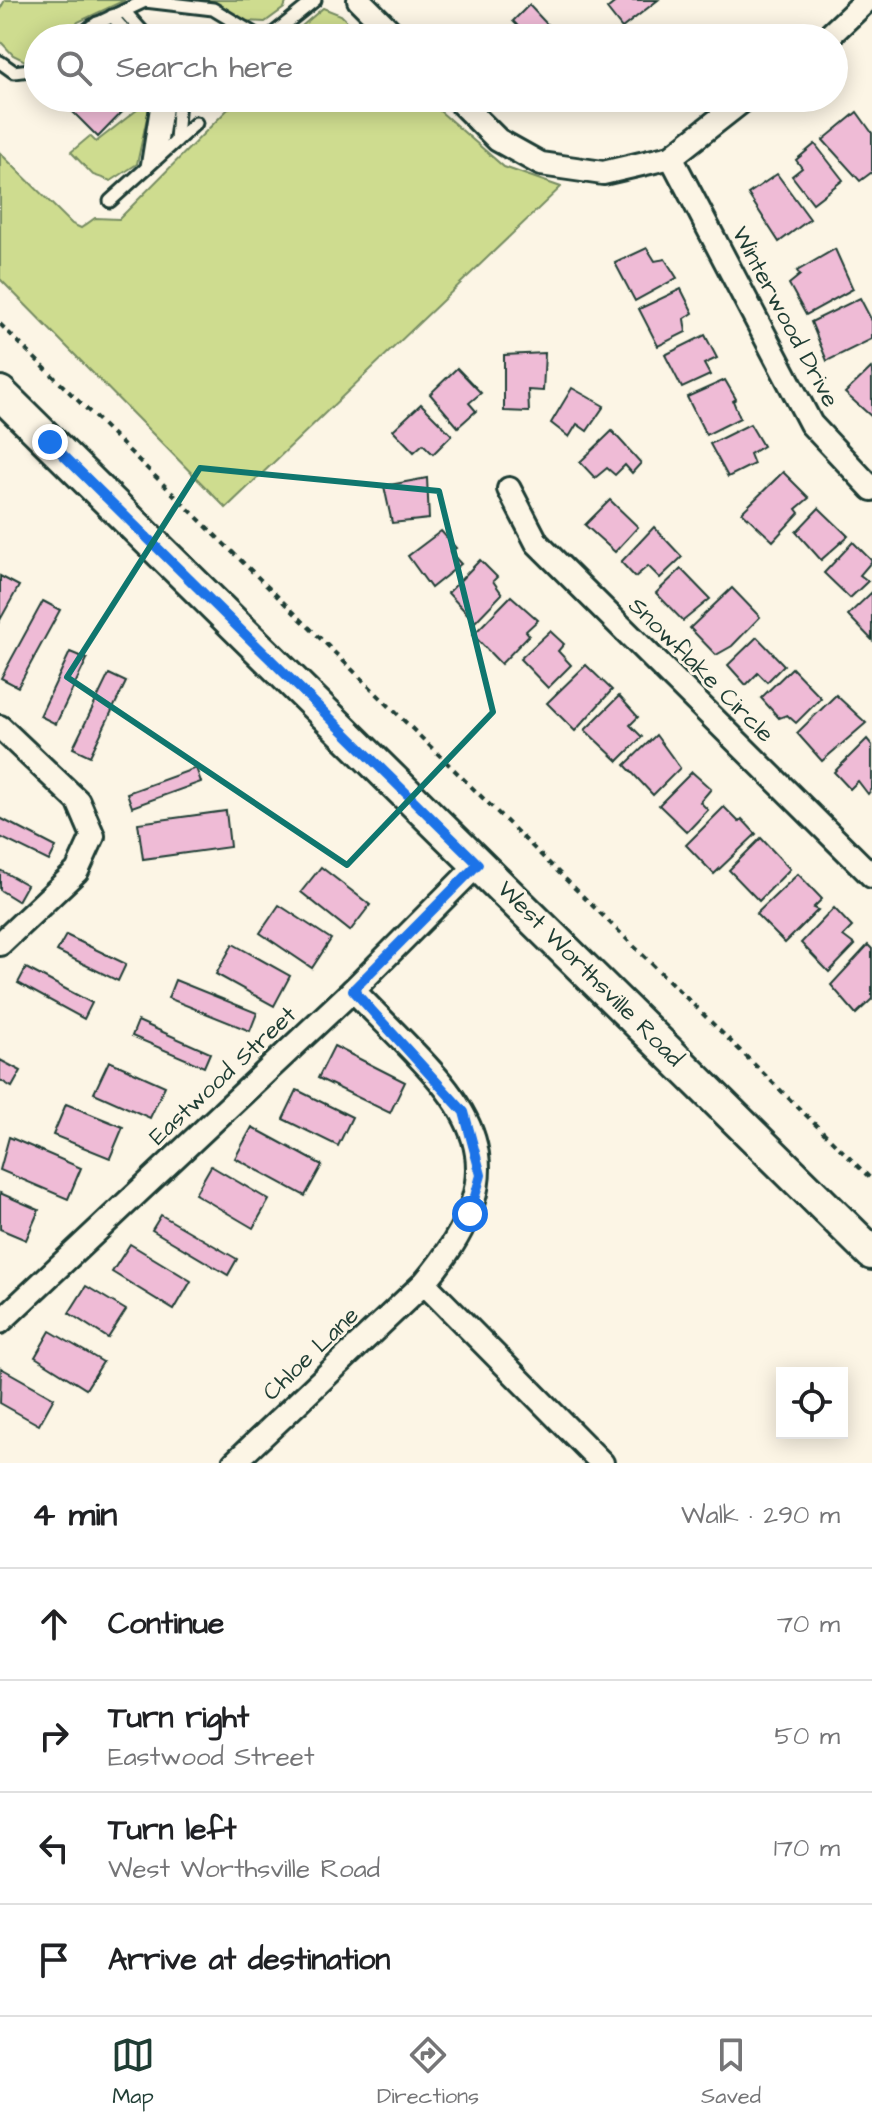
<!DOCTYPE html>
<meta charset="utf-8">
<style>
:root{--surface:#fff;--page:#f6f6f6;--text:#202124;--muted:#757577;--line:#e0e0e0;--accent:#1f3d34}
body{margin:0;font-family:"Architects Daughter",sans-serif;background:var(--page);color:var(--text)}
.controls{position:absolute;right:24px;bottom:24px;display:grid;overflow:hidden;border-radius:0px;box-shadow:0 4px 20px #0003}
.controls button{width:72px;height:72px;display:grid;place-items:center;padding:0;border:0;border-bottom:2px solid var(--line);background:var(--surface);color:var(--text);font:40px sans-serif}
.stop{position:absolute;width:24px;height:24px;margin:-18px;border:6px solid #1a73e8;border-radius:50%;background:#fff}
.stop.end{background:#1a73e8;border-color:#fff;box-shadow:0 2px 8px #0008}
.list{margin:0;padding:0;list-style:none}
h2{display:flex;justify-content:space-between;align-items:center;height:104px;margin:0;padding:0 32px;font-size:34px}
h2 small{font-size:26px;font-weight:400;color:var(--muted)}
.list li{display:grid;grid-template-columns:52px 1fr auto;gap:24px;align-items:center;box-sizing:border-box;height:112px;padding:0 32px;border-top:2px solid var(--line)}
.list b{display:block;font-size:30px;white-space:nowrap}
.list p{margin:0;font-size:26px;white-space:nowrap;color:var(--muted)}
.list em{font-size:26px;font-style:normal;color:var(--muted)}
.icon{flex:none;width:44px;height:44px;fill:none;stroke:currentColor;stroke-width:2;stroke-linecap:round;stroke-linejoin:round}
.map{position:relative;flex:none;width:872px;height:1463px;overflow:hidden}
.search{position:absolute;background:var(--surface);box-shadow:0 4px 20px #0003;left:24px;right:24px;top:24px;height:88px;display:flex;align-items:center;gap:20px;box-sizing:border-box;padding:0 28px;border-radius:44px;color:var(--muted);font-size:30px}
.sheet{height:552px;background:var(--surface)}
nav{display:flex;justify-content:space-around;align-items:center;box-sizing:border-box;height:112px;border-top:2px solid var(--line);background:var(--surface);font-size:22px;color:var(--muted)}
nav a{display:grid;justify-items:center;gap:4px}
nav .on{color:var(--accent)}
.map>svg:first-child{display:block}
</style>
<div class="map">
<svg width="872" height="1463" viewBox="0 0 872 1463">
<rect width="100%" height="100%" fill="#fcf5e5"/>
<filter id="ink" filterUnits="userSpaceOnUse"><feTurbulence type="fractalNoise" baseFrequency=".0125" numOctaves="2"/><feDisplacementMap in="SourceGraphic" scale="16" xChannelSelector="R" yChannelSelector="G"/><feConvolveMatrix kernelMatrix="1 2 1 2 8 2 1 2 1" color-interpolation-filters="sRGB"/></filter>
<g filter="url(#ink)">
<!-- green -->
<g fill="#cedc8f" stroke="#768c62" stroke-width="2">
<path d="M5,0H125L78,22L64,38H38V59L29,63L13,55L0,41V9Z"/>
<path d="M202,0H287L284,8L265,22L243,21Z"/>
<path d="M323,8L341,15L364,38H288Z"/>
<path d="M239,98H425L504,167L561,187L226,508L0,279V153L72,224L81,228L95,218L119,219Z"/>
<path d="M151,99L137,164L111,181L93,175L71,152L90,136L96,142Z"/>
</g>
<!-- building -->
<g fill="#efbbd6" stroke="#1f3d34" stroke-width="2">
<path d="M618,0H658L622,28L607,9Z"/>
<path d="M529,5L560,38H529L513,21Z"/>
<path d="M59,98H136L98,137Z"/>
<path d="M857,112L872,133V172L860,181L823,140Z"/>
<path d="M815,144L843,180L813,203L792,176L802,168L796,160Z"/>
<path d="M777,174L810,219L779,242L748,194Z"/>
<path d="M647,248L655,261L665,259L677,278L635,301L615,263Z"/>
<path d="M835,249L853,289L806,315L789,284L800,275L797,271Z"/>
<path d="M681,289L693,313L684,319L686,332L658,346L639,309Z"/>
<path d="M860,298L872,321V339L827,361L811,322Z"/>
<path d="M705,335L717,358L704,364L710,375L682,388L665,355Z"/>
<path d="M545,353L543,391L528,390L529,412L504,411V355Z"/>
<path d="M457,368L481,393L469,403L476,411L458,427L430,394Z"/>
<path d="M871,368L872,370V417L845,393Z"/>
<path d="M725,380L736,399L733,401L740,418L706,435L687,397Z"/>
<path d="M572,388L604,406L587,431L577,424L569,437L551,423Z"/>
<path d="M421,404L452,435L433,454L423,444L414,452L393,430Z"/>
<path d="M750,424L763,446L750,454L754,464L728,477L710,444Z"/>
<path d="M612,431L641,463L632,473L625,465L615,475L607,468L595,478L580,462Z"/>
<path d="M783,472L809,498L796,509L799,513L773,541L742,512Z"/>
<path d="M427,478L429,519L392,523L384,486Z"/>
<path d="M610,500L638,527L615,552L585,525Z"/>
<path d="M819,508L848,536L821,560L796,532Z"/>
<path d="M654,527L682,557L660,578L648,566L635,577L621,562Z"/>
<path d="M441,531L456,548L450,552L461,564L431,588L408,556Z"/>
<path d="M853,542L872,561L860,575L868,581L850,598L824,573Z"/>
<path d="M480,560L497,577L493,581L502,594L475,622L448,593Z"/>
<path d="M681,569L710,599L683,621L656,593Z"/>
<path d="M0,576L19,586L0,620Z"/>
<path d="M732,588L760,617L732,646L716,655L690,628Z"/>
<path d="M872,592V640L848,615Z"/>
<path d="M511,596L538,620L526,631L529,635L501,664L473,635Z"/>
<path d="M43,601L60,610L18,687L1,678Z"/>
<path d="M550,631L564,644L558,651L571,665L548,688L520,659Z"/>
<path d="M757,637L784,665L767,682L758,673L746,685L728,665Z"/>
<path d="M70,652L87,659L56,724L40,716Z"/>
<path d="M586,665L612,690L575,731L547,703Z"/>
<path d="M792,668L821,698L796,723L787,715L779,718L761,698Z"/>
<path d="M109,674L126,682L90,756L73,748Z"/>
<path d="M836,695L866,723L822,761L797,733Z"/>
<path d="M619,696L638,717L630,725L642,737L618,761L585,730Z"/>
<path d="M656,735L680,768L653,795L625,765Z"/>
<path d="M867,739L872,745V789L868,794L858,781L850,789L834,772Z"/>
<path d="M196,768L201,782L132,807L127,793Z"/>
<path d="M692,772L711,789L700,802L708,810L687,832L659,805Z"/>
<path d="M724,807L739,822L742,819L756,834L714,874L686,845Z"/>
<path d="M226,811L230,847L143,859L138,823Z"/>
<path d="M0,818L56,847L49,861L0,837Z"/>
<path d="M761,838L790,869L759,901L729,870Z"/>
<path d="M321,867L370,905L350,931L301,892Z"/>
<path d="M0,870L27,885L18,901L0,890Z"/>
<path d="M798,874L822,899L813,908L818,910L785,943L756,914Z"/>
<path d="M279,905L331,939L312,968L260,933Z"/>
<path d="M834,908L852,927L843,936L855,945L829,972L801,943Z"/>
<path d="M66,935L126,964L118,981L57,951Z"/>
<path d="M233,944L290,976L274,1006L216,974Z"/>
<path d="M868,945L872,949V999L856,1014L831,985Z"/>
<path d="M26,968L92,1003L84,1019L18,983Z"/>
<path d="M175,980L257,1013L250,1031L168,998Z"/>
<path d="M138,1021L210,1053L204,1067L132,1036Z"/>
<path d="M334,1046L405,1082L390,1113L318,1078Z"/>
<path d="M0,1060L21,1071L12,1087L0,1080Z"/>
<path d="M109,1061L165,1086L150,1118L94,1093Z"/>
<path d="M297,1090L352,1117L338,1146L283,1119Z"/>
<path d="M66,1104L123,1127L110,1158L53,1135Z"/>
<path d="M252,1127L322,1165L305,1196L235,1158Z"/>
<path d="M9,1137L81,1168L68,1199L0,1170Z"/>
<path d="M211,1166L269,1200L253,1228L195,1194Z"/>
<path d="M0,1193L39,1210L26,1240L0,1229Z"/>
<path d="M161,1215L237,1259L228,1275L152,1230Z"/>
<path d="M130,1244L191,1281L174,1310L112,1272Z"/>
<path d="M86,1286L126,1310L108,1338L69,1313Z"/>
<path d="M50,1331L103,1362L86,1389L35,1357Z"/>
<path d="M1,1368L54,1398L39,1425L0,1403Z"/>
</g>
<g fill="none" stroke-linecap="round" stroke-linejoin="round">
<!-- service casing -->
<g stroke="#1f3d34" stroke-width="17">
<g id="service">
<path d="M124,11L148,38"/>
<path d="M112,16L131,38"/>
<path d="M97,23L112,38"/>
<path d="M78,38L92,26L145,1L213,9L261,38"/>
<path d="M268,38L315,0"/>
<path d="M0,62L14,72L38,69"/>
<path d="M176,141L179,98"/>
<path d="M159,156L168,98"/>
<path d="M147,167L158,98"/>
<path d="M110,201L196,123"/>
</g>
</g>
<!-- minor casing -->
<g stroke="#1f3d34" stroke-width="28">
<g id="minor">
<path d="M359,0L397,38"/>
<path d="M827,38L867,0"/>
<path d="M456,98L498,140L541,164L603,173L671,157L746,98"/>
<path d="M671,157L811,424L872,489"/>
<path d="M509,489L537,543L872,876"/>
<path d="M0,727L78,801L93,836L77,871L0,944"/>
<path d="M424,1283L602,1463"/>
<path d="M0,1322L353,990L478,864"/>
<path d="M234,1463L424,1283C539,1147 449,1091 353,990"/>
</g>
</g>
<!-- secondary casing -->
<g stroke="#1f3d34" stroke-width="38">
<path id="secondary" d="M0,393L872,1253"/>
</g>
<!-- path -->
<path stroke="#1f3d34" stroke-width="4" stroke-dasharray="6 6" stroke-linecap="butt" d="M0,324L872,1180"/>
<!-- service -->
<use href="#service" stroke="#fcf5e5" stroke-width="11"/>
<!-- minor -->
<use href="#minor" stroke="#fcf5e5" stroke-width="22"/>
<!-- secondary -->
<use href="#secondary" stroke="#fcf5e5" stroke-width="32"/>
</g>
</g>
<g fill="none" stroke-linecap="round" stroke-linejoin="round" filter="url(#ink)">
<!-- route -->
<path stroke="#1a73e8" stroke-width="10" d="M50,442L478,864L353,990L464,1112L481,1175L470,1214"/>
</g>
<!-- marked area -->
<path fill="none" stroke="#0f766e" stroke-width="6" stroke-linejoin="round" d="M200,468L439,491L493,712L347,865L67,677Z"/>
<g text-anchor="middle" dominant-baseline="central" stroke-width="6" stroke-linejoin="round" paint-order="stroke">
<!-- street labels -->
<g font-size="24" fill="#1f3d34" stroke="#fcf5e5">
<text transform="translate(785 317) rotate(62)">Winterwood Drive</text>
<text transform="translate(701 670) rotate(45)">Snowflake Circle</text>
<text transform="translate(590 974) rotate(45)">West Worthsville Road</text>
<text transform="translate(223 1076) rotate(-43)">Eastwood Street</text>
<text transform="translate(311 1354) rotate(-44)">Chloe Lane</text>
</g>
</g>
</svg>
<div class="controls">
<button><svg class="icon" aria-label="locate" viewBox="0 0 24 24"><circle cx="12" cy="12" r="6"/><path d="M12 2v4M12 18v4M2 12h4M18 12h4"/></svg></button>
</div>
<div class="stop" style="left:470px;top:1214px"></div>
<div class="stop end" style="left:50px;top:442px"></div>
<div class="search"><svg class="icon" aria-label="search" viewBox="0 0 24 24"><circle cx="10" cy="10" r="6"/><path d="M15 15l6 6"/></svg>Search here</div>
</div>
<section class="sheet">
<h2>4 min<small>Walk · 290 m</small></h2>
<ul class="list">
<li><svg class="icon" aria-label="ahead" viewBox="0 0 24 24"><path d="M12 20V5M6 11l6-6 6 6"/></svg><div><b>Continue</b></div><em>70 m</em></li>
<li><svg class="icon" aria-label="right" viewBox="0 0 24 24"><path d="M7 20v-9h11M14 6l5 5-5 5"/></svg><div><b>Turn right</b><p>Eastwood Street</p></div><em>50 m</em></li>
<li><svg class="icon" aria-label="left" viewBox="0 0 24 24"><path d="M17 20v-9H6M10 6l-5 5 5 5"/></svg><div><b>Turn left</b><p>West Worthsville Road</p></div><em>170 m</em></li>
<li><svg class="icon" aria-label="arrive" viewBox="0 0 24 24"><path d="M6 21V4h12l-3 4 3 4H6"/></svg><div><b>Arrive at destination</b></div></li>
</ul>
</section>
<nav>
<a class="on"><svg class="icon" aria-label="map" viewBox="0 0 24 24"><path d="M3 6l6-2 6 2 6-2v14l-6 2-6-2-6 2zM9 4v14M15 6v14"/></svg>Map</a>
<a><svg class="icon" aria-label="directions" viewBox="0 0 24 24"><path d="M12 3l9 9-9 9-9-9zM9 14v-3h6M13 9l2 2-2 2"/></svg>Directions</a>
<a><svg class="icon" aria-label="saved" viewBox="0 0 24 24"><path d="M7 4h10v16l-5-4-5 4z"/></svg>Saved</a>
</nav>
